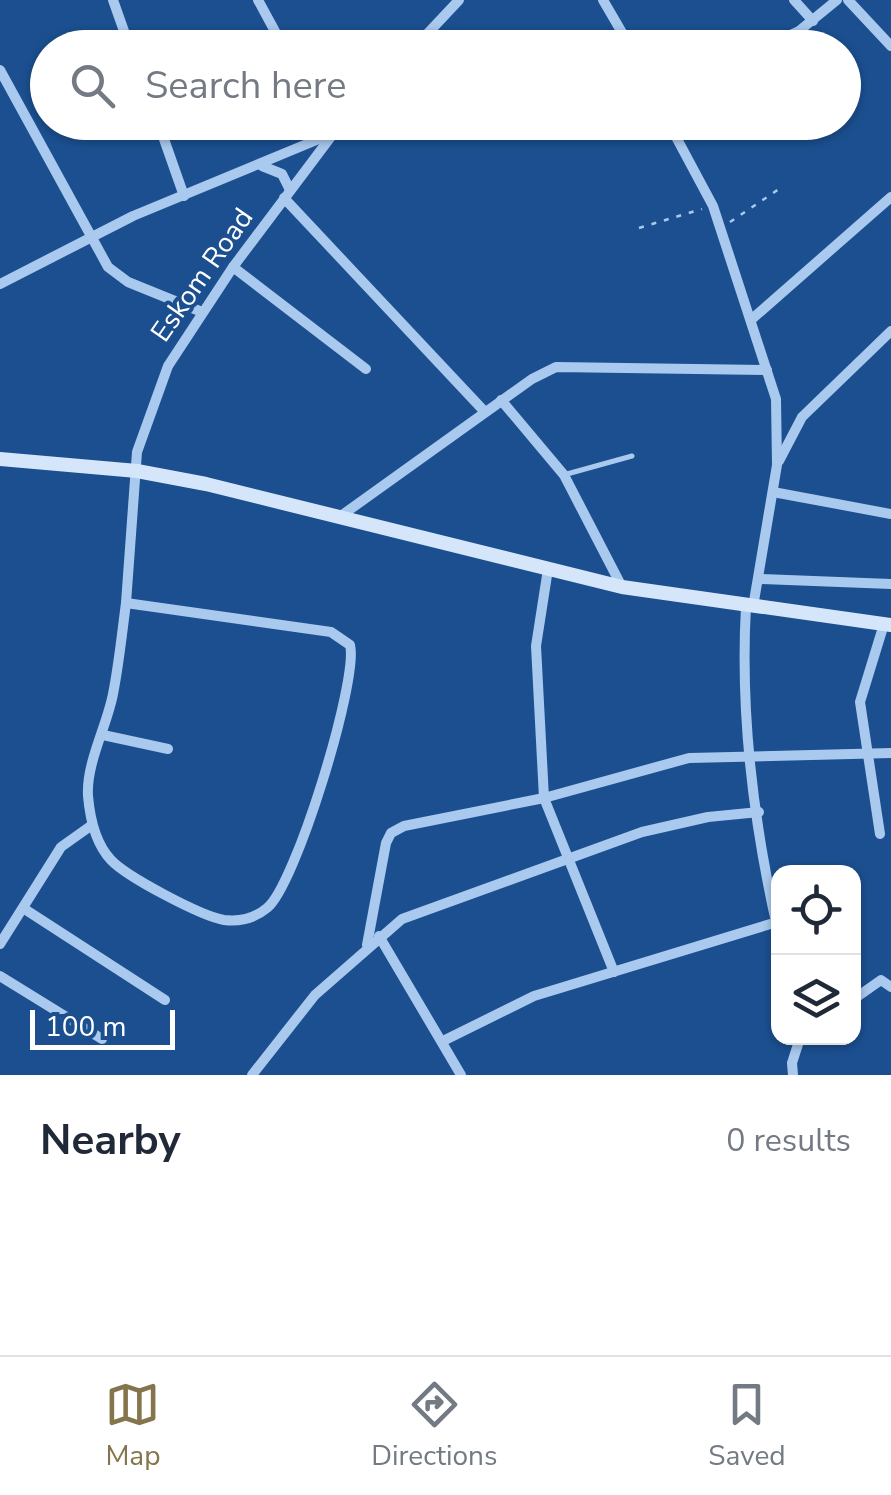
<!DOCTYPE html>
<style>
:root{--surface:#fff;--page:#f2f2f3;--text:#1f2937;--muted:#747a83;--line:#e0e1e3;--accent:#84754c}
body{margin:0;font-family:"Nunito Sans",sans-serif;background:var(--page);color:var(--text)}
.controls{position:absolute;right:30px;bottom:30px;display:grid;overflow:hidden;border-radius:20px;box-shadow:0 2px 8px #0004}
.controls button{width:90px;height:90px;display:grid;place-items:center;padding:0;border:0;border-bottom:2px solid var(--line);background:var(--surface);color:var(--text);font:50px sans-serif}
.scale{position:absolute;left:30px;bottom:25px;width:145px;box-sizing:border-box;padding-left:10px;border:5px solid #fff;border-top:0;font-size:28px;line-height:35px;white-space:nowrap;color:#fff;-webkit-text-stroke:8px #1b4f8f;paint-order:stroke}
.list{margin:0;padding:0;list-style:none}
h2{display:flex;justify-content:space-between;align-items:center;height:130px;margin:0;padding:0 40px;font-size:42px}
h2 small{font-size:32px;font-weight:400;color:var(--muted)}
.icon{flex:none;width:55px;height:55px;fill:none;stroke:currentColor;stroke-width:2;stroke-linecap:round;stroke-linejoin:round}
.map{position:relative;flex:none;width:891px;height:1075px;overflow:hidden}
.search{position:absolute;background:var(--surface);box-shadow:0 2px 8px #0004;left:30px;right:30px;top:30px;height:110px;display:flex;align-items:center;gap:25px;box-sizing:border-box;padding:0 35px;border-radius:55px;color:var(--muted);font-size:38px}
.sheet{height:280px;background:var(--surface)}
nav{display:flex;justify-content:space-around;align-items:center;box-sizing:border-box;height:140px;border-top:2px solid var(--line);background:var(--surface);font-size:28px;color:var(--muted)}
nav a{display:grid;justify-items:center;gap:5px}
nav .on{color:var(--accent)}
.map>svg:first-child{display:block}
</style>
<div class="map">
<svg width="891" height="1075" viewBox="0 0 891 1075">
<rect width="100%" height="100%" fill="#1b4f8f"/>
<g fill="none" stroke-linecap="round" stroke-linejoin="round">
<!-- path -->
<g stroke="#a9c9ee" stroke-width="2.5" stroke-dasharray="5 8" stroke-linecap="butt">
<path d="M730,222L779,189"/>
<path d="M639,228L702,209"/>
</g>
<!-- lane -->
<path stroke="#a9c9ee" stroke-width="5" d="M567,474L632,456"/>
<!-- street -->
<g stroke="#a9c9ee" stroke-width="10">
<path d="M113,0L130,48"/>
<path d="M258,0L284,48"/>
<path d="M603,0L631,48"/>
<path d="M794,0L813,21"/>
<path d="M848,0L891,46"/>
<path d="M414,48L459,0"/>
<path d="M763,48L799,31L837,0"/>
<path d="M0,70L108,267L128,282L202,312"/>
<path d="M158,122L184,196"/>
<path d="M320,122L321,139"/>
<path d="M668,122L713,206L776,399L777,465L753,607"/>
<path d="M262,166L282,174L289,188"/>
<path d="M284,198L485,412"/>
<path d="M233,267L366,369"/>
<path d="M0,284L133,216L331,134"/>
<path d="M752,319L891,197"/>
<path d="M501,400L564,475L622,587"/>
<path d="M779,461L802,417L891,331"/>
<path d="M773,492L891,514"/>
<path d="M338,518L532,379L556,367L767,370"/>
<path d="M548,569L536,646L544,798L614,972"/>
<path d="M759,579L891,584"/>
<path d="M126,603L331,632L350,645C359,679 295,887 267,908C255,918 240,922 224,920C201,916 127,877 111,860C95,843 90,819 88,796C86,763 107,726 113,694C119,664 122,633 126,603Z"/>
<path d="M126,603L137,452L168,366L233,267L342,122"/>
<path d="M746,606C740,713 754,826 778,931"/>
<path d="M103,735L168,749"/>
<path d="M880,834L860,702L884,624"/>
<path d="M23,908L165,1000"/>
<path d="M379,936L461,1075"/>
<path d="M0,944L61,847L92,825"/>
<path d="M367,945L386,843L391,833L404,826L544,798L689,758L891,753"/>
<path d="M0,976L102,1039"/>
<path d="M854,999L881,980L891,987"/>
<path d="M443,1041L534,996L777,922"/>
<path d="M252,1075L315,995L402,919L642,832L708,817L759,812"/>
<path d="M793,1075L792,1063L800,1038"/>
</g>
<!-- secondary -->
<path stroke="#d6e6fa" stroke-width="14" d="M0,459L137,471L206,484L622,587L891,625"/>
</g>
<g text-anchor="middle" dominant-baseline="central" stroke-width="8" stroke-linejoin="round" paint-order="stroke">
<!-- street labels -->
<g font-size="28" fill="#fff" stroke="#1b4f8f">
<text transform="translate(202 275) rotate(-55)">Eskom Road</text>
</g>
</g>
</svg>
<div class="controls">
<button><svg class="icon" aria-label="locate" viewBox="0 0 24 24"><circle cx="12" cy="12" r="6"/><path d="M12 2v4M12 18v4M2 12h4M18 12h4"/></svg></button>
<button><svg class="icon" aria-label="layers" viewBox="0 0 24 24"><path d="M12 4l9 5-9 5-9-5zM3 14l9 5 9-5"/></svg></button>
</div>
<div class="scale">100 m</div>
<div class="search"><svg class="icon" aria-label="search" viewBox="0 0 24 24"><circle cx="10" cy="10" r="6"/><path d="M15 15l6 6"/></svg>Search here</div>
</div>
<section class="sheet">
<h2>Nearby<small>0 results</small></h2>
<ul class="list">
</ul>
</section>
<nav>
<a class="on"><svg class="icon" aria-label="map" viewBox="0 0 24 24"><path d="M3 6l6-2 6 2 6-2v14l-6 2-6-2-6 2zM9 4v14M15 6v14"/></svg>Map</a>
<a><svg class="icon" aria-label="directions" viewBox="0 0 24 24"><path d="M12 3l9 9-9 9-9-9zM9 14v-3h6M13 9l2 2-2 2"/></svg>Directions</a>
<a><svg class="icon" aria-label="saved" viewBox="0 0 24 24"><path d="M7 4h10v16l-5-4-5 4z"/></svg>Saved</a>
</nav>
